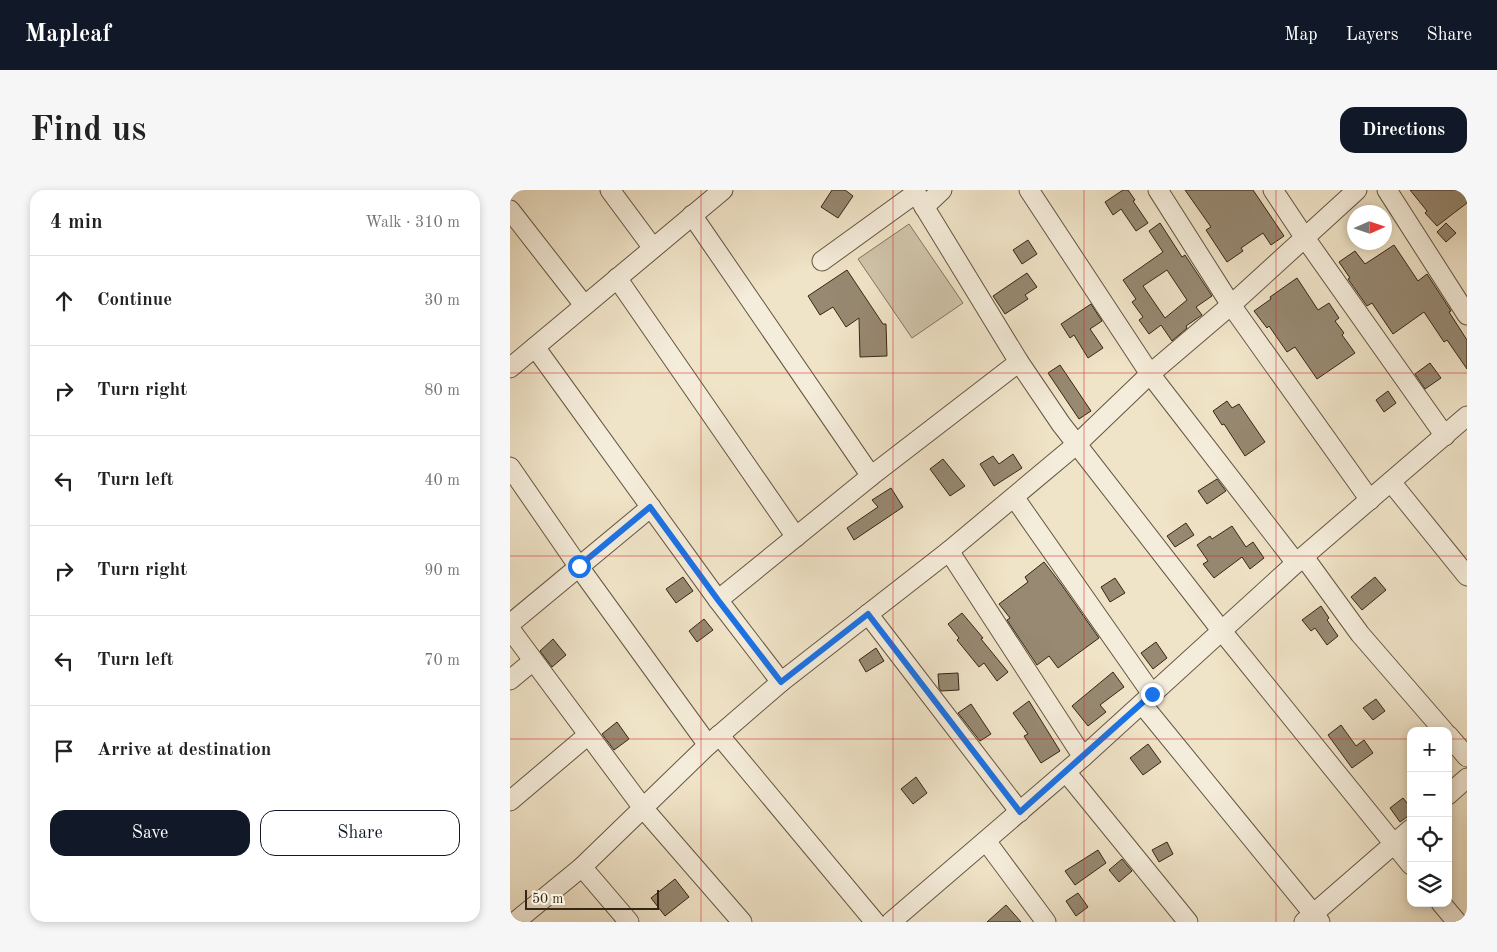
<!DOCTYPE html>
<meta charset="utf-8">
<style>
:root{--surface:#fff;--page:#f6f6f6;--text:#222;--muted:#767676;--line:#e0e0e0;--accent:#111827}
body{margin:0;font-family:"Old Standard TT",serif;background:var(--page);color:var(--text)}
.controls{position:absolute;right:15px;bottom:15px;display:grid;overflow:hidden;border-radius:10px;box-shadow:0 2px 8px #0003}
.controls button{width:45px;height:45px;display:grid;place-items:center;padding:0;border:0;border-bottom:1px solid var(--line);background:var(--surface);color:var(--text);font:25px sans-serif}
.compass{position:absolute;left:837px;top:15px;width:45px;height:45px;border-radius:50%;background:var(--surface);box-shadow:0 2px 8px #0003;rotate:87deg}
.scale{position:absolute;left:15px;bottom:12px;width:134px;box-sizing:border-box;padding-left:5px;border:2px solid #362615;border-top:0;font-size:14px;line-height:18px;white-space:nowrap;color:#362615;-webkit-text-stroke:4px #f5eddb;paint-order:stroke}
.stop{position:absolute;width:15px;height:15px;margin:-11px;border:4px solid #1a73e8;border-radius:50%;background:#fff}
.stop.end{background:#1a73e8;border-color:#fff;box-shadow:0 1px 5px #0008}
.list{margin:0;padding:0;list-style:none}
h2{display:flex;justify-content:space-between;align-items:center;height:65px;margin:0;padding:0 20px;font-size:21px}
h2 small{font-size:16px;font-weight:400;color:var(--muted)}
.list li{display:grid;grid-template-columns:32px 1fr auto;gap:15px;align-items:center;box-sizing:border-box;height:90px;padding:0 20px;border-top:1px solid var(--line)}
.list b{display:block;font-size:19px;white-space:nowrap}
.list em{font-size:16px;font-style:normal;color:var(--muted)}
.actions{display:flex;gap:10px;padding:15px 20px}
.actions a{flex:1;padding:11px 0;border:1px solid var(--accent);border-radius:15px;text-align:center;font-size:18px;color:var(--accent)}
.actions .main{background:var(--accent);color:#fff}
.icon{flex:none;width:28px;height:28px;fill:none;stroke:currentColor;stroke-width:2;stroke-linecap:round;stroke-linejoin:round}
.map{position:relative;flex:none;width:957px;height:732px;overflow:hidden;border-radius:15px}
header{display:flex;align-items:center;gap:30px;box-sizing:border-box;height:70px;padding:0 25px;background:var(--accent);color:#fff}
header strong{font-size:24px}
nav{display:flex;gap:28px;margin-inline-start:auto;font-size:18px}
.intro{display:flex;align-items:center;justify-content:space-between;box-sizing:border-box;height:120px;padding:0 30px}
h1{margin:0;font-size:35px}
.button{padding:12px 22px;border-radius:15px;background:var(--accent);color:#fff;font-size:18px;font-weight:700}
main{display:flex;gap:30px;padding:0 30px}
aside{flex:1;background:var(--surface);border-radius:15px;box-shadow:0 2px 8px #0003}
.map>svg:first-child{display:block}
</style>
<header>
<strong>Mapleaf</strong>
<nav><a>Map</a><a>Layers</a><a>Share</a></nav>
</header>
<div class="intro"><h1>Find us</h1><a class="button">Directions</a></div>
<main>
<aside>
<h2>4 min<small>Walk · 310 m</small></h2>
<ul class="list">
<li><svg class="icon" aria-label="ahead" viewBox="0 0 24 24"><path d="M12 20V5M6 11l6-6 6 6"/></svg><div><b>Continue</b></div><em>30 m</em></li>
<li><svg class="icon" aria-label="right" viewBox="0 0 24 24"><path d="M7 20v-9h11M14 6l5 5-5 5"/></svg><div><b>Turn right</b></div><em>80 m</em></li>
<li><svg class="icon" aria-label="left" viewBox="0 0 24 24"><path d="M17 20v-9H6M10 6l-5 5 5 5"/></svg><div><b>Turn left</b></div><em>40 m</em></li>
<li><svg class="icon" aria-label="right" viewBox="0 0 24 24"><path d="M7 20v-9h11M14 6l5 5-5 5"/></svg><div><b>Turn right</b></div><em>90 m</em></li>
<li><svg class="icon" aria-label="left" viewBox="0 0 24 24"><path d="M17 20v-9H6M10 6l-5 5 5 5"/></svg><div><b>Turn left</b></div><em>70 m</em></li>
<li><svg class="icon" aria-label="arrive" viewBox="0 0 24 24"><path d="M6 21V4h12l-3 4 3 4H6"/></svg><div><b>Arrive at destination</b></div></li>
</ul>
<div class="actions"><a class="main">Save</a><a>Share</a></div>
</aside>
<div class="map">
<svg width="957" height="732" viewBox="0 0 957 732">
<rect width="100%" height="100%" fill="#f0e4c8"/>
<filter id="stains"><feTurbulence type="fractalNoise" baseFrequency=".004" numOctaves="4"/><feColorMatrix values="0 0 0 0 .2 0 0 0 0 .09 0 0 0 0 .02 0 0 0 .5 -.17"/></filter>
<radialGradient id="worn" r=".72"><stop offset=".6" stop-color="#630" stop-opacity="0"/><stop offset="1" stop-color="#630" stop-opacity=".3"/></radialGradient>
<!-- green -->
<path fill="#d0c4aa" stroke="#837560" d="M399,34L453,113L402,148L348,69Z"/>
<!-- building -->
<g fill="#978972" stroke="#362615" fill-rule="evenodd">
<path d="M322,0H335L343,6L328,28L311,17Z"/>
<path d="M613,0H618L625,10L623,11L638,33L626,41L611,19L603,25L595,12Z"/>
<path d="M675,0H743L774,46L761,55L753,43L731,58L733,61L717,72L696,40L701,37Z"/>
<path d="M900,0H957V13L927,36L915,23L917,21Z"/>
<path d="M650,33L672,67L675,65L702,106L686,117L692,125L676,136L677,138L662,151L651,135L639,144L629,130L633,127L622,112L626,109L613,90L653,62L639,41ZM657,80L677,110L655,128L633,96Z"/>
<path d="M936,33L946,43L936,52L927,42Z"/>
<path d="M518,50L527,64L512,74L503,60Z"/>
<path d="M884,55L908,91L917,84L941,121L939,122L957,150V179L937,150L934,152L914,122L883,144L862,113L857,116L838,89L840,88L829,72L845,61L855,74Z"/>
<path d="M337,80L373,134H376L377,166L350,167L349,128L336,137L323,117L310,125L298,106Z"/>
<path d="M517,83L527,97L515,105L518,109L495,124L483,106Z"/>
<path d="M787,88L808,120L819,113L829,128L825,131L834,143L832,145L845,163L807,189L785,157L777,162L759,136L757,138L744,121L761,109L760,107Z"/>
<path d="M581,114L592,131L580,139L593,158L578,168L564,145L560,148L551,134Z"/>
<path d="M920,173L931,188L915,199L905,184Z"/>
<path d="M550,175L581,221L569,229L538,183Z"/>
<path d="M878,201L886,213L874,222L866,210Z"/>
<path d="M717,211L722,218L729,214L755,252L735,266L714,234L712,235L703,221Z"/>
<path d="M503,264L512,278L484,296L470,274L483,266L489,274Z"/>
<path d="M433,269L455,296L440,306L420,279Z"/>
<path d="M707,289L716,301L697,314L688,301Z"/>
<path d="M381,298L393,317L344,350L337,338L368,317L362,310Z"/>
<path d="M676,333L684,345L665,357L657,346Z"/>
<path d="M722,336L736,357L743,352L754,368L740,379L732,367L704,388L693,374L698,371L687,355L700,346L702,349Z"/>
<path d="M534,372L551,394L589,448L548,478L539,466L527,475L497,430L500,428L489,414L518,392L515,387Z"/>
<path d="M173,387L183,401L166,413L156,399Z"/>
<path d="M865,387L876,400L852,420L841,407Z"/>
<path d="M605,388L615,403L600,412L591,397Z"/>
<path d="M811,416L819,428L817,430L828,446L817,455L805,438L801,441L792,430Z"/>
<path d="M452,423L473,448L471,449L498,482L487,491L474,473L469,477L447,450L449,448L438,434Z"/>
<path d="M194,429L203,440L187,452L179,441Z"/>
<path d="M43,449L56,465L42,477L30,461Z"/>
<path d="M646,452L657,468L643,479L631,463Z"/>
<path d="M366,458L374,471L356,482L349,470Z"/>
<path d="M603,482L614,497L590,515L596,522L578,536L562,516Z"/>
<path d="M448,483L449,500L431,501L429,498L428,484Z"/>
<path d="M866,509L875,521L863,530L853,518Z"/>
<path d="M519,511L550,561L531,573L514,546L518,544L503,523Z"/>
<path d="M461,514L481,544L470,551L448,523Z"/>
<path d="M107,532L119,549L104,560L92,544Z"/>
<path d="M831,535L846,556L854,550L863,563L842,578L818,545Z"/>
<path d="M638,554L651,572L633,585L620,568Z"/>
<path d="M406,587L417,603L403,614L391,599Z"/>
<path d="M893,608L901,618V624L890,632L880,618Z"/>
<path d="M657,652L663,664L649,672L642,660Z"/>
<path d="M588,660L596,673L565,695L555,681Z"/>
<path d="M612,669L622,681L609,692L599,680Z"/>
<path d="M165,689L179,707L155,726L141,708Z"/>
<path d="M568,703L578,717L566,726L556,711Z"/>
<path d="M496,715L511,732H477Z"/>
</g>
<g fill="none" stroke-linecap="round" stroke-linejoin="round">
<!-- street casing -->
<g stroke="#645642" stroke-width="21">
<g id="street">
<path d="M100,0L143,58"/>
<path d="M404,0L509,172L551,234L711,440L901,675"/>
<path d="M519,0L640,184L786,373"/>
<path d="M648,0L721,115L860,310"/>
<path d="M763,0L795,48L935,246"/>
<path d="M877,0L957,125"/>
<path d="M414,17L432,0"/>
<path d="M0,20L74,115"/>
<path d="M182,25L361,286"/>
<path d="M312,71L406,3"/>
<path d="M107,88L286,347"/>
<path d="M25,157L208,410L271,492"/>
<path d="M0,178L213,0"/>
<path d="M0,277L69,377L198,555"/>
<path d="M881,292L957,386"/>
<path d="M504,307L642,504"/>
<path d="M439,361L573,567"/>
<path d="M794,367L850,444L934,541"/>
<path d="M208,410L361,286L509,172"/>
<path d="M358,424L510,622"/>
<path d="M0,434L141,317"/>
<path d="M0,439L133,618L232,732"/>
<path d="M0,490L23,471"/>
<path d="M632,514L810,732"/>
<path d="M209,545L365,732"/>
<path d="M938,545L957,567"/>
<path d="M556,582L678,732"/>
<path d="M938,605L957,588"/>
<path d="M0,611L78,545"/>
<path d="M476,651L536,732"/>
<path d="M72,677L198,555L271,492L439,361L567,254L640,184L721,115L847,0"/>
<path d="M931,713L947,732"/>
<path d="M5,732L72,677L119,732"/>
<path d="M381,732L573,567L786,373L957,226"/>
<path d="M794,732L901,639"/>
</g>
</g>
<!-- street -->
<use href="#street" stroke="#f5eddb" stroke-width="19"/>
</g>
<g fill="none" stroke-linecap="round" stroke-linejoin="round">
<!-- route -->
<path stroke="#1a73e8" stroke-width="6" d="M69,376L140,317L208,410L271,492L358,424L510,622L642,504"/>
</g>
<!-- grid -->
<path fill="none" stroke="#d62828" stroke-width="1" stroke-opacity="0.55" d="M191,0V732M383,0V732M574,0V732M766,0V732M0,183H957M0,366H957M0,549H901M938,549H957"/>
<rect width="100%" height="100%" filter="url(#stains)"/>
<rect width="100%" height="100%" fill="url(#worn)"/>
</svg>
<div class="controls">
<button>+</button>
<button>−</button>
<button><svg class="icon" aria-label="locate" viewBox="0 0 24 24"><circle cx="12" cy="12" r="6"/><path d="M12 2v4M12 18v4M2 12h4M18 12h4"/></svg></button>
<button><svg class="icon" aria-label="layers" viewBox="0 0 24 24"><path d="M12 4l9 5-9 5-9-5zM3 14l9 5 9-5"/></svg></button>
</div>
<svg class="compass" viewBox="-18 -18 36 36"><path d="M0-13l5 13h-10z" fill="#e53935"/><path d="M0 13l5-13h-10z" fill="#767676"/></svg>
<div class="scale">50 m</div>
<div class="stop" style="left:69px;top:376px"></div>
<div class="stop end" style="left:642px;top:504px"></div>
</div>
</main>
